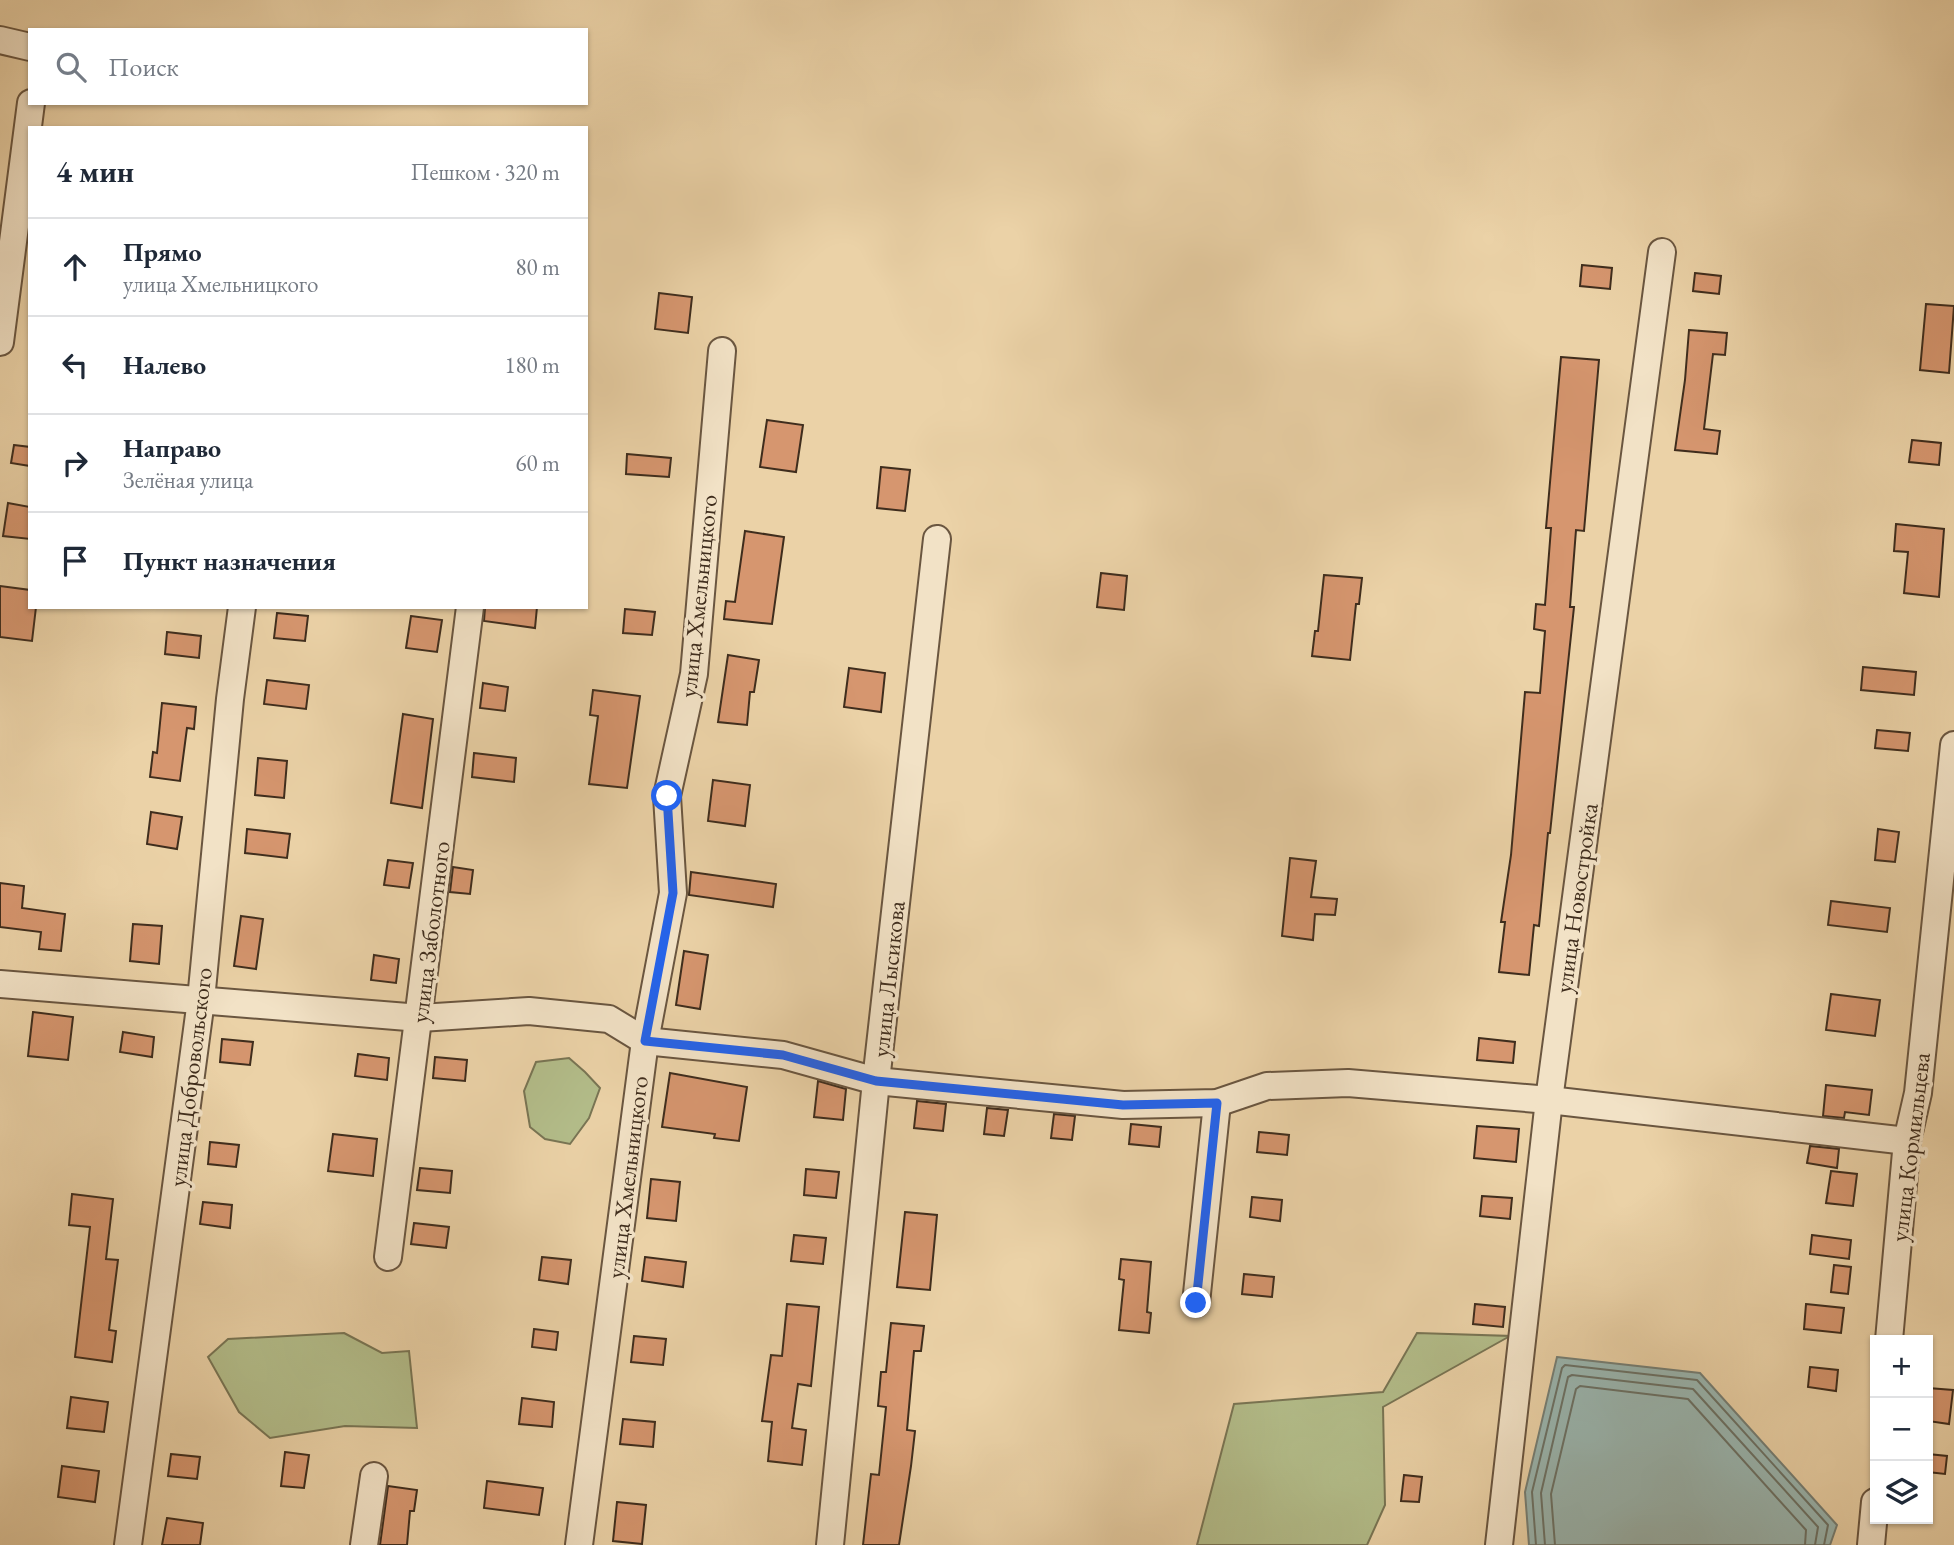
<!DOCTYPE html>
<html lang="ru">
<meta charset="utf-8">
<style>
:root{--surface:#fff;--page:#f6f6f7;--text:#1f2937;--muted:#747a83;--line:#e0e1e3}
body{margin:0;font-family:"EB Garamond",serif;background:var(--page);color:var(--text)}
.controls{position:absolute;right:21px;bottom:21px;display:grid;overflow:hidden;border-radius:0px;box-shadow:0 2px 5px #0004}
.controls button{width:63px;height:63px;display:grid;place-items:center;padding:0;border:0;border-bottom:2px solid var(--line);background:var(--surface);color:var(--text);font:35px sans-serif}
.stop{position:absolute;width:21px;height:21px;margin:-16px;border:5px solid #2563eb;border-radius:50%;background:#fff}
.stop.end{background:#2563eb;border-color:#fff;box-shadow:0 2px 7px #0008}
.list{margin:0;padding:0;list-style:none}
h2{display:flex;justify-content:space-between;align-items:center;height:91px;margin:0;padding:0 28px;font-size:30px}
h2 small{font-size:23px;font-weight:400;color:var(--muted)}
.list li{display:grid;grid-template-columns:46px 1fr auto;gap:21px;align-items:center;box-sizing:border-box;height:98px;padding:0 28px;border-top:2px solid var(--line)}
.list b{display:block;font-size:26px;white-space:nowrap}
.list p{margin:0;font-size:23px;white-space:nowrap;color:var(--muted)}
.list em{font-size:23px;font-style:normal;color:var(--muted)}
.icon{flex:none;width:38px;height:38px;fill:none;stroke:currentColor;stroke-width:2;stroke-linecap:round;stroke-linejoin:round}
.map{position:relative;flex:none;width:1954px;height:1545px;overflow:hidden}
.search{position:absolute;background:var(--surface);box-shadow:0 2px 5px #0004;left:28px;top:28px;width:560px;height:77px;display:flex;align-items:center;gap:18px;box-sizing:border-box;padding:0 24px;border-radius:0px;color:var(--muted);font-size:26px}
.panel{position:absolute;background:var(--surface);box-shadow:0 2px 5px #0004;left:28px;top:126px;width:560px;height:483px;border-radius:0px}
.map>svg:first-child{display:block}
</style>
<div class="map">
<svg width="1954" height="1545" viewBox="0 0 1954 1545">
<rect width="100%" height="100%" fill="#ebd2a7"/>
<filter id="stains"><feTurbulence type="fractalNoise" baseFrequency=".00286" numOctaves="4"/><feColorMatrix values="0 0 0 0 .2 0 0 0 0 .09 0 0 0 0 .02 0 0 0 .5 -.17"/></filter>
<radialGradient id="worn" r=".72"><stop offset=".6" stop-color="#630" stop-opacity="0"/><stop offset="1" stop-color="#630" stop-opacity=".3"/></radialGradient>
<!-- green -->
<g fill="#b3bd8a" stroke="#797554" stroke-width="2">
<path d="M569,1058L585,1072L600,1088L589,1118L570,1144L545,1139L530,1127L524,1091L536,1062Z"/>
<path d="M344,1333L382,1353L409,1351L417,1428L345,1426L270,1438L239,1412L208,1357L228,1339Z"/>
<path d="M1417,1333L1510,1336L1383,1407L1385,1505L1367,1545H1197L1234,1404L1383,1392Z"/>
</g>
<!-- water -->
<path fill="#9ab6b0" stroke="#767f75" stroke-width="2" d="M1557,1357L1700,1373L1837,1525L1830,1545H1529L1525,1492Z"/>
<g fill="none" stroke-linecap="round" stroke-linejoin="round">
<!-- shore -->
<g stroke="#6c7266" stroke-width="2">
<path d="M1536,1545L1532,1492L1562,1368L1565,1365L1697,1380L1828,1525L1824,1545"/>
<path d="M1545,1545L1541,1493L1568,1377L1572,1375L1693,1389L1818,1527L1815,1545"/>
<path d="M1555,1545L1551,1494L1576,1389L1580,1386L1688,1399L1806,1530L1805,1545"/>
</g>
</g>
<!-- building -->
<g fill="#d6966f" stroke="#3f2d1d" stroke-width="2">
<path d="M1582,265L1612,268L1610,289L1580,286Z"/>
<path d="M1695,273L1721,276L1719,294L1693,291Z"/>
<path d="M659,293L692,297L688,333L655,329Z"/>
<path d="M1926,304L1954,306L1949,373L1920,370Z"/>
<path d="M1689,330L1727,333L1725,355L1713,354L1704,429L1720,431L1717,454L1675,450L1685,380Z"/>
<path d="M1561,357L1599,360L1584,531L1576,530L1570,607H1574L1550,833H1548L1539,926L1534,925L1529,975L1499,972L1505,922H1501L1511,855L1525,692L1540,693L1545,631L1534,629L1536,604L1545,605L1551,528H1546Z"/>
<path d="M767,420L803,425L796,472L760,467Z"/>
<path d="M1912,440L1941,443L1939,465L1909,462Z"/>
<path d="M14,445L30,447V466L11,463Z"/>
<path d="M627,454L671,458L669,477L626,474Z"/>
<path d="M881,467L910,470L905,511L877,508Z"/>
<path d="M8,503L30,507V539L3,536Z"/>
<path d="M1896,524L1944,529L1939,597L1904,593L1908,552L1894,551Z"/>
<path d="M745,531L784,537L772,624L724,619L726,601L735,602Z"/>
<path d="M1101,573L1127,576L1124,610L1097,607Z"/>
<path d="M1324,575L1362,578L1359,604H1356L1350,660L1312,656L1315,631H1318Z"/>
<path d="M0,586L30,590V607H36L32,641L0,637Z"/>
<path d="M485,607H537L535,628L484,621Z"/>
<path d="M625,609L655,612L652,635L623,633Z"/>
<path d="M277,613L308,616L305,641L274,638Z"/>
<path d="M411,616L442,620L437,652L406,648Z"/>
<path d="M167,632L201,636L199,658L165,654Z"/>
<path d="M728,655L759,660L754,692H750L747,725L718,722Z"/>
<path d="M1863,667L1916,672L1914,695L1861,690Z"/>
<path d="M849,668L885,673L881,712L844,707Z"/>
<path d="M267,680L309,685L306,709L264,704Z"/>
<path d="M483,683L508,687L505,711L480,708Z"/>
<path d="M593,690L640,696L627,788L589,784L598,716L590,715Z"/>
<path d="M162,703L196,707L194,729L187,728L180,781L150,777L153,752L157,753Z"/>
<path d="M403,714L433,719L422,808L391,803Z"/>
<path d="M1877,730L1910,733L1908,751L1875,748Z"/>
<path d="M474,753L516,758L514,782L472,777Z"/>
<path d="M258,758L287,761L284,798L255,795Z"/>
<path d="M713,780L750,785L745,826L708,821Z"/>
<path d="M151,812L182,817L177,849L147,844Z"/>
<path d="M247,829L290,834L287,858L245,853Z"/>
<path d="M1878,829L1899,832L1895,862L1875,860Z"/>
<path d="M1290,858L1316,861L1311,897L1337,899L1335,915L1315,914L1313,940L1282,936Z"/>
<path d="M388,860L413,863L409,888L384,885Z"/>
<path d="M453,867L473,870L470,894L450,892Z"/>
<path d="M691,872L776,884L773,907L689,895Z"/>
<path d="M0,883L24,886L22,908L65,914L61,951L39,949L41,932L0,927Z"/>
<path d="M1831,901L1890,908L1887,932L1828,925Z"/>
<path d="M241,916L263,919L256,969L234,966Z"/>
<path d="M133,924L162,926L159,964L130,961Z"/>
<path d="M684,951L708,955L700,1009L676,1005Z"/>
<path d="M374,955L399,959L396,983L371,980Z"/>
<path d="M1831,994L1880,1000L1875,1036L1826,1030Z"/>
<path d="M33,1012L73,1017L68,1060L28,1056Z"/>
<path d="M123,1032L154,1037L152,1057L120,1052Z"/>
<path d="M1479,1038L1515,1042L1513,1063L1477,1060Z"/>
<path d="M222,1039L253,1042L250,1065L220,1062Z"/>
<path d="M358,1054L389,1058L387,1080L355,1076Z"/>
<path d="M435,1057L467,1060L465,1081L433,1078Z"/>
<path d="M670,1073L747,1087L739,1141L714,1138L715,1134L662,1127Z"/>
<path d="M818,1081L846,1089L843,1120L814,1117Z"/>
<path d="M1826,1085L1872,1090L1869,1115L1845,1112L1844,1118L1823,1116Z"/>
<path d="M917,1101L946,1104L943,1131L914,1128Z"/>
<path d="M987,1108L1008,1110L1004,1136L984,1134Z"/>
<path d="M1054,1114L1075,1116L1072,1140L1051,1138Z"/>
<path d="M1131,1124L1161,1127L1159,1147L1129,1144Z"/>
<path d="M1477,1126L1519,1129L1516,1162L1474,1158Z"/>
<path d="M1259,1132L1289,1135L1287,1155L1257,1152Z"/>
<path d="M333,1134L377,1139L373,1176L328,1171Z"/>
<path d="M210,1142L239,1145L236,1167L208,1164Z"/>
<path d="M1810,1146L1839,1149L1837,1168L1807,1163Z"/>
<path d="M420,1168L452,1171L450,1193L417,1190Z"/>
<path d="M806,1169L839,1172L836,1198L804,1195Z"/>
<path d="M1831,1171L1857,1174L1853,1206L1826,1203Z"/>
<path d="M651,1179L680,1182L676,1221L647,1218Z"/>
<path d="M72,1194L113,1199L106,1259L118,1260L109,1330L116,1331L112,1362L75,1357L90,1227L69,1225Z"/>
<path d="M1482,1196L1512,1198L1510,1219L1480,1216Z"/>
<path d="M1252,1197L1282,1200L1280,1221L1250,1217Z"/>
<path d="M203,1202L232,1205L230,1228L200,1224Z"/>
<path d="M905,1212L937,1215L930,1290L897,1287Z"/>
<path d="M414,1223L449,1227L446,1248L411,1244Z"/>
<path d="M794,1235L826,1238L823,1264L791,1261Z"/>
<path d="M1812,1235L1851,1240L1849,1259L1810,1254Z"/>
<path d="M542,1257L571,1260L568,1284L539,1280Z"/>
<path d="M645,1257L686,1262L683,1287L642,1281Z"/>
<path d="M1121,1259L1151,1262L1147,1312L1151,1313L1149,1333L1119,1330L1124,1280L1119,1279Z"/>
<path d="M1834,1265L1851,1267L1848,1294L1831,1292Z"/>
<path d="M1244,1274L1274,1277L1272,1297L1242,1294Z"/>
<path d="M787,1304L819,1307L811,1386L798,1384L792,1428L806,1430L802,1465L768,1461L772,1422L762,1421L771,1355L782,1356Z"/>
<path d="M1475,1304L1505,1307L1503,1327L1473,1324Z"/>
<path d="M1806,1304L1844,1308L1841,1333L1804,1329Z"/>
<path d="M891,1323L924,1326L921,1351H914L907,1430L915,1431L911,1466L899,1545H863L871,1474L879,1475L886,1407L878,1406L881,1372H886Z"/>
<path d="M534,1329L558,1332L556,1350L532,1347Z"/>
<path d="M634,1336L666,1339L663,1365L631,1362Z"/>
<path d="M1810,1367L1838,1370L1836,1391L1808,1387Z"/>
<path d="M1928,1388L1953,1390L1949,1424L1928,1421Z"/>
<path d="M71,1397L108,1402L104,1432L67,1428Z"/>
<path d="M522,1398L554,1402L552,1427L519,1424Z"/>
<path d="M623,1419L655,1422L653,1447L620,1444Z"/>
<path d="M285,1452L309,1455L304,1488L281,1486Z"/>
<path d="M171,1454L200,1457L197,1479L168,1476Z"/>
<path d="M1928,1454L1947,1456L1945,1474L1928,1472Z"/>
<path d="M62,1466L99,1471L95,1502L58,1497Z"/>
<path d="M1404,1475L1422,1477L1419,1502L1401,1501Z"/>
<path d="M487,1481L543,1488L539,1515L484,1508Z"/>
<path d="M388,1486L417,1490L414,1511H410L407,1545H380Z"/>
<path d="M617,1502L646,1505L642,1544L613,1541Z"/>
<path d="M167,1518L203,1523L200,1545H162Z"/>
</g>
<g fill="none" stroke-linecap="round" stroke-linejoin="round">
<!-- minor casing -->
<g stroke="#6a5640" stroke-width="30">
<g id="minor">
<path d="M0,40L30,47"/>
<path d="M0,342L31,103"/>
<path d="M0,984L420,1018L529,1011L609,1019L645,1041L783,1055L876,1081L1123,1105L1217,1103L1267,1086L1348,1083L1549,1100L1907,1141"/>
<path d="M388,1257L470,607"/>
<path d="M1196,1303L1217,1103"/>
<path d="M1889,1340L1907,1141L1918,1093L1954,745"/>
<path d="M128,1545L201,1000L230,699L242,607"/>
<path d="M364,1545L374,1476"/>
<path d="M579,1545L645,1041L673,893L667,796L694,674L722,351"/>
<path d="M830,1545L876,1081L937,539"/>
<path d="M1499,1545L1549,1100L1662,252"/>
<path d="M1871,1545L1875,1502"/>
</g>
</g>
<!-- minor -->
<use href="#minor" stroke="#f2e2c6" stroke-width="26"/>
</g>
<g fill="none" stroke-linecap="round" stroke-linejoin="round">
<!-- route -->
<path stroke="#2563eb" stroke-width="9" d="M667,796L673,893L645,1041L783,1055L876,1081L1123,1105L1217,1103L1196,1303"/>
</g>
<g text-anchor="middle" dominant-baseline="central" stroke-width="7" stroke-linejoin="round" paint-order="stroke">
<!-- street labels -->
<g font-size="24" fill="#3f2d1d" stroke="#f2e2c6">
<text transform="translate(698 596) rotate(-84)">улица Хмельницкого</text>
<text transform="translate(1576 898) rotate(-82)">улица Новостройка</text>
<text transform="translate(430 932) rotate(-83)">улица Заболотного</text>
<text transform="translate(888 979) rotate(-84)">улица Лысикова</text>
<text transform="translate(190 1077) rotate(-83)">улица Добровольского</text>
<text transform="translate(1910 1147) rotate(-83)">улица Кормильцева</text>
<text transform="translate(627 1177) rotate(-83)">улица Хмельницкого</text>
</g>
</g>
<rect width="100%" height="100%" filter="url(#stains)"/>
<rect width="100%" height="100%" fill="url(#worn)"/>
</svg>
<div class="controls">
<button>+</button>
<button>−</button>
<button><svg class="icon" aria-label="layers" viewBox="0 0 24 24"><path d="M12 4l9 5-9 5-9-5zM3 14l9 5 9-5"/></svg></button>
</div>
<div class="stop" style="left:667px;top:796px"></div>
<div class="stop end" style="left:1196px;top:1303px"></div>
<div class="search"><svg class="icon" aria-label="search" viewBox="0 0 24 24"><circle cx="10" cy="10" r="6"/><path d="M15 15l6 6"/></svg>Поиск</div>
<section class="panel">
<h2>4 мин<small>Пешком · 320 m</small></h2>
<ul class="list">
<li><svg class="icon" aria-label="ahead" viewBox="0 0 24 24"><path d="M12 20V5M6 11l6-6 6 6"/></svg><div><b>Прямо</b><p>улица Хмельницкого</p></div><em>80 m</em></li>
<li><svg class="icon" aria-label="left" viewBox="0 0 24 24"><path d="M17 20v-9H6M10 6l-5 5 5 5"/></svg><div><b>Налево</b></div><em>180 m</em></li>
<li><svg class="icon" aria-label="right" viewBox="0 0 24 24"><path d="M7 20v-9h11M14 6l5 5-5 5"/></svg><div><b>Направо</b><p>Зелёная улица</p></div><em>60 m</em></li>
<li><svg class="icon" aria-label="arrive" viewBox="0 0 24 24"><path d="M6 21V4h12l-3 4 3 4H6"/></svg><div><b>Пункт назначения</b></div></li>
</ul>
</section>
</div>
